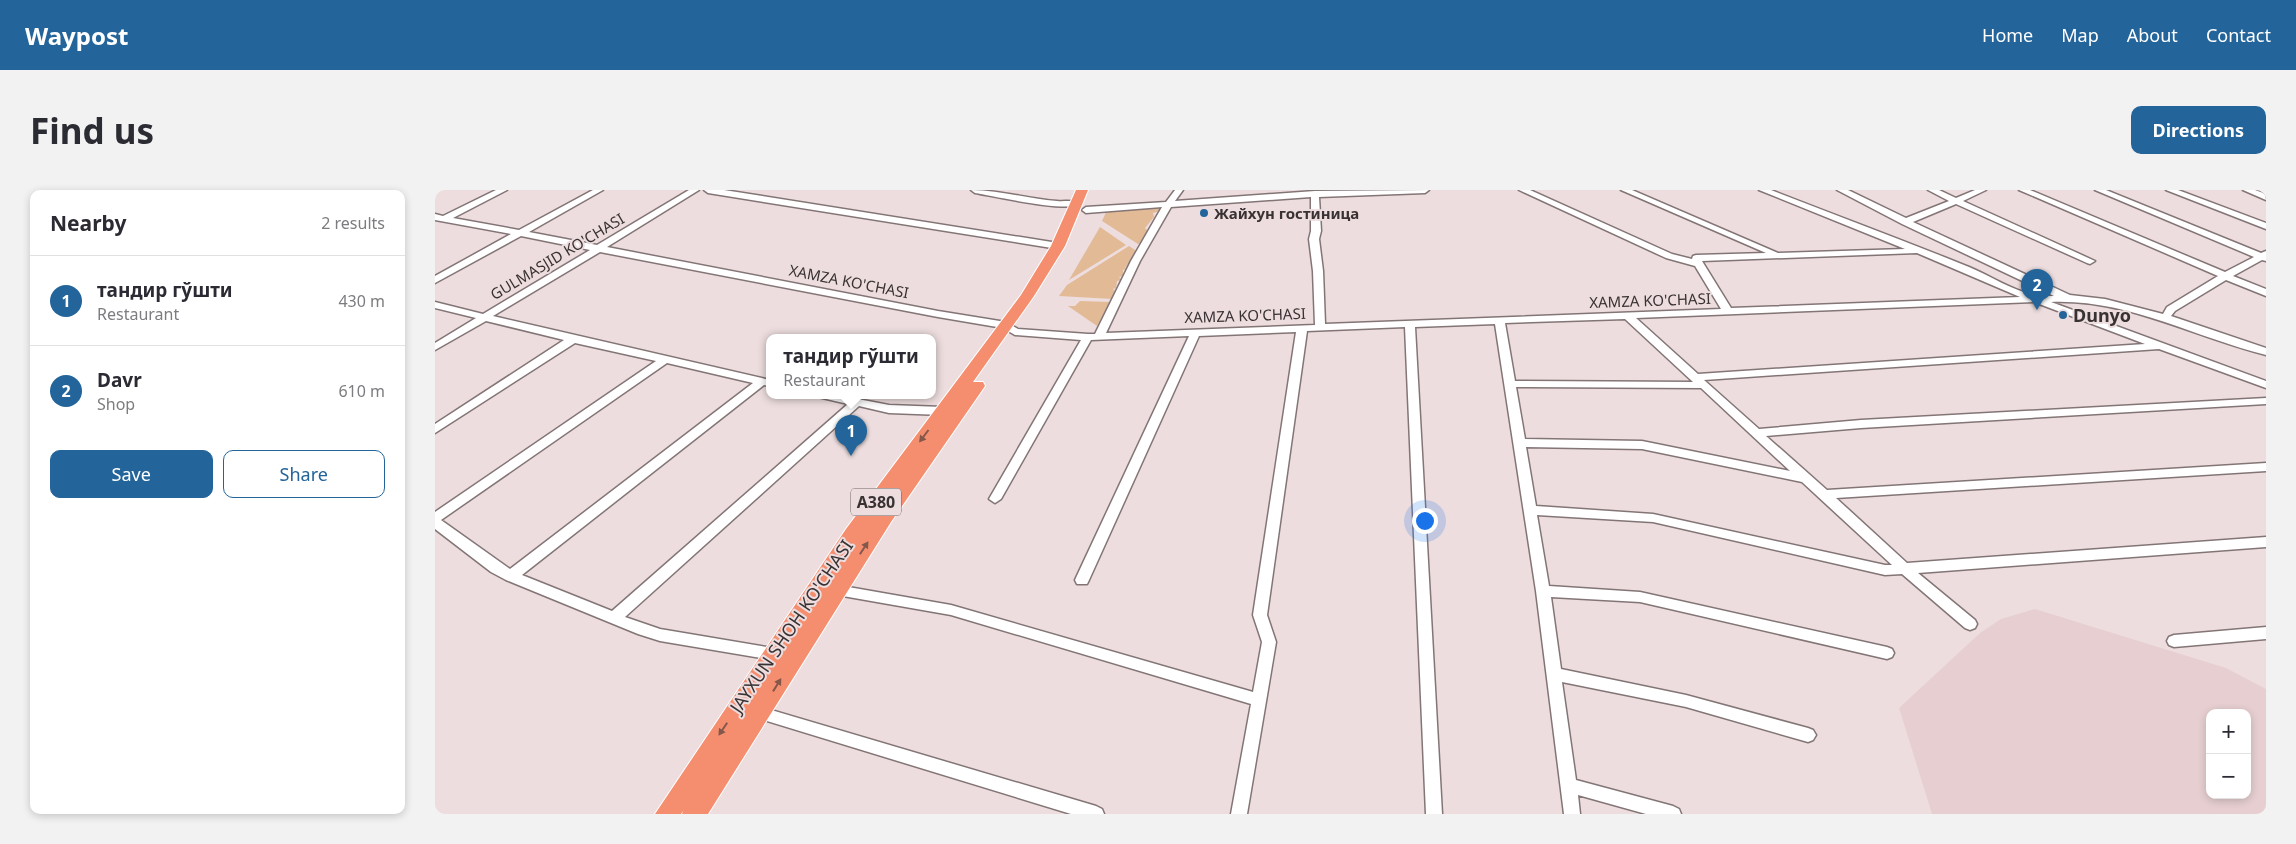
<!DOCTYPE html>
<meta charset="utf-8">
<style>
:root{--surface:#fff;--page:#f2f2f3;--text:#2b2b33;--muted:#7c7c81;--line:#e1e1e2;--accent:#23649a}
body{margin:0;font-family:"Noto Sans",sans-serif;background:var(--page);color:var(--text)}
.controls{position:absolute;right:15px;bottom:15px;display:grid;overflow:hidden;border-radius:10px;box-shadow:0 2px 8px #0003}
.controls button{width:45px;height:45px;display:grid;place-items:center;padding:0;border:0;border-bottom:1px solid var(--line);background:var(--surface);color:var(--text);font:25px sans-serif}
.you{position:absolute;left:989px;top:330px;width:18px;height:18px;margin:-12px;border:4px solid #fff;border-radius:50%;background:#1a73e8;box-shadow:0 0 0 8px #1a73e833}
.badge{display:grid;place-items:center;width:32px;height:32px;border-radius:50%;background:var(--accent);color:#fff;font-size:16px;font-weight:700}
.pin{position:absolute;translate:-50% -41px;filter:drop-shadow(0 1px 2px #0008)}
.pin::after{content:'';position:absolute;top:26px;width:18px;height:15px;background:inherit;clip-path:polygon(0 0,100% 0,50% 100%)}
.popup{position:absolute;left:331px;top:144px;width:170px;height:65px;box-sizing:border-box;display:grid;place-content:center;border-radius:10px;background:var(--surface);filter:drop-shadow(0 1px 4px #0005);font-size:16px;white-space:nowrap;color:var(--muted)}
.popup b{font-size:19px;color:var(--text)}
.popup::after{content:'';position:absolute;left:50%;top:100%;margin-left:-10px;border:10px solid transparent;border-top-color:var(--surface)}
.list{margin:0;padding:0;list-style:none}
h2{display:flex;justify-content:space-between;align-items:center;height:65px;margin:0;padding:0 20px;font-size:21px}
h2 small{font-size:16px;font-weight:400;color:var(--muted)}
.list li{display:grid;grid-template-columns:32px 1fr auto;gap:15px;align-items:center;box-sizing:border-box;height:90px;padding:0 20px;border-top:1px solid var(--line)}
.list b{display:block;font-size:19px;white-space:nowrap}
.list p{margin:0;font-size:16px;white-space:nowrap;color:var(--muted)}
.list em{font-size:16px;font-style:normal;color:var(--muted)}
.actions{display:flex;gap:10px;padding:15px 20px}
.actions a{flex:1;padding:11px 0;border:1px solid var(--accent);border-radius:10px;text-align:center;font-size:18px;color:var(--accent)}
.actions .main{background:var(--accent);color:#fff}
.map{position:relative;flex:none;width:1831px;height:624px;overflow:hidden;border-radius:10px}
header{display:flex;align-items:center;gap:30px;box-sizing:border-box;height:70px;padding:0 25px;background:var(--accent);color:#fff}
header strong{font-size:24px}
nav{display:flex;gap:28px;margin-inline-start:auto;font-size:18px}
.intro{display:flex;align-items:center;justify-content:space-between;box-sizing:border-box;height:120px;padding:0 30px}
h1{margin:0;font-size:35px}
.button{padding:12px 22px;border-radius:10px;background:var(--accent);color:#fff;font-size:18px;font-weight:700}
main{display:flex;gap:30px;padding:0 30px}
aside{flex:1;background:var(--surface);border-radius:10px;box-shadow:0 2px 8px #0003}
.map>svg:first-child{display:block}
</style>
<header>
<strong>Waypost</strong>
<nav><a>Home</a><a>Map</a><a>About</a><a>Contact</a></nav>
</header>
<div class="intro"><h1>Find us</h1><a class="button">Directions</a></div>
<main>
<aside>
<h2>Nearby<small>2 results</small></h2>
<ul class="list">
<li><span class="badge">1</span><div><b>тандир гўшти</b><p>Restaurant</p></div><em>430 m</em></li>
<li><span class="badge">2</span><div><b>Davr</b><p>Shop</p></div><em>610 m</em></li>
</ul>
<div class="actions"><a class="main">Save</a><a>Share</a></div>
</aside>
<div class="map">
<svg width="1831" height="624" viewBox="0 0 1831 624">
<rect width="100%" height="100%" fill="#edddde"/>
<!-- built -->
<path fill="#e7cfd1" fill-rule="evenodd" d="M1600,419L1791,478L1831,499V624H1497L1464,518L1545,443L1566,429ZM1775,523H1812V605H1775Z"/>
<!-- green -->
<g fill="#e2ba96">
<path d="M722,17L726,18L725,21L718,23L719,27L710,38L714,42L708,53L703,54L667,31L672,20Z"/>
<path d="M665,37L691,55L634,90Z"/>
<path d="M694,56L703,62L697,73L691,75L693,76L690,77L691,79L688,80V86L684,87L687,90L682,91L681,98L678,99L681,102L678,109L624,106L632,95Z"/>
<path d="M645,111L675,112L662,136L633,116H640Z"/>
</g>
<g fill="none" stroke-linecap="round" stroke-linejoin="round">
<!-- minor casing -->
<g stroke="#837576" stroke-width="3">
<g id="minor">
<path d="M61,0H72L18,28L84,40L158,0H168L94,42L162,55L254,0H264L172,57L503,121L571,132L583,139L653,144H660L696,71L727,17L651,23L647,20L651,17L731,12L740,0H748L740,11L880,1L994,0L990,3L884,7L886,41L884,49L888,81L890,134L1286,119L1260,76L1231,68L1084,0H1095L1237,64L1257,69L1258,66L1261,65L1331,63L1186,0H1197L1343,63L1470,59L1324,0H1336C1402,26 1468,50 1534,77C1565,90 1584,107 1619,106L1467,34L1402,0H1413L1471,28L1514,11L1493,0H1504L1521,8L1540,0H1551L1528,11L1660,71L1655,74L1652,73L1521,14L1478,32L1635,105L1670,109L1728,124L1732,117L1783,86L1584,0H1595L1790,82L1819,67L1660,0H1671L1826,63L1831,61V71L1827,70L1798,86L1831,99V106L1791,90L1740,121L1736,126L1831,158V165C1758,147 1693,109 1616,112L1831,191V198L1724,159L1269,190L1324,239L1426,230L1831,208V214L1426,238L1331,246L1392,300L1831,273V281L1401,308L1472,373L1831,347V357L1483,383L1540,430L1542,434L1540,438L1535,440L1530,438L1467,384L1450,385L1218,332L1102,325L1114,396L1205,402L1452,457L1457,459L1459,463L1457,467L1452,469L1205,412L1116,407L1126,479L1251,505L1373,538L1378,540L1381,545L1378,550L1373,552L1251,517L1127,492L1141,590L1238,616L1244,619L1246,624H1211L1143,605L1145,624H1129L1101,401L1060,134L980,137L1007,624H991L970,137L872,141L832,425L841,452L812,624H796L816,514L516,425L402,405L397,404L395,400L397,396L402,395L516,415L818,502L827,452L818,425L861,142L764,146L654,390L652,394H642L640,390L754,146L656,150L566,309L560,313L554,309L646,150L580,145L568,138L503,127L165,62L58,126L335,190V196L329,195L87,385L177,421L413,214L383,207L382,205H402L454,215L508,217L514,221L508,225L454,223L424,216L190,427L225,439L338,458L343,460L345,464L343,468L338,470L225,451L203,444L71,390L56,382L0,339V322L221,171L140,153L0,243V234L129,150L51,131L0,160V153L41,128L0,118V112L48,124L155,60L86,46L0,93V86L76,44L0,30V24L8,26ZM876,7V41L874,49L878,81L880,135L671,143L705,71L736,17ZM1482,63L1585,107L1296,118L1267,71ZM1599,112L1710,154L1263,184L1201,128ZM1190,129L1258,192L1080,191L1070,133ZM232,173L318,193L75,379L6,330ZM1081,197L1266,198L1355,281L1207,251L1090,249ZM1091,257L1207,259L1367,292L1457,375H1450L1218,324L1101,316Z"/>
<path d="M269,0H289L623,53L628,56L623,59L273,3Z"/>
<path d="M536,0C565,0 593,9 622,11C630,12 639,9 645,14C634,23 558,6 540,3Z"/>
<path d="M1731,0H1743L1831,33V39Z"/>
<path d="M1808,0H1820L1831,4V10Z"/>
<path d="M1831,437V449L1739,457L1734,455L1732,451L1734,447L1739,445Z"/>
<path d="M319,515L661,616L667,619L669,624H636L319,527L314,526L311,521L314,516Z"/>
</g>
</g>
<!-- highway casing -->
<g stroke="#fff" stroke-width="2">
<path id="highway" d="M641,0H653L630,56L599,106L538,192H548L550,196L456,332L273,624H247L248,621L246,624H220L411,339L586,105L616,56Z"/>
</g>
<!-- minor -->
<use href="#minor" fill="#fff" fill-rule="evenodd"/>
<!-- highway -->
<use href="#highway" fill="#f58e6f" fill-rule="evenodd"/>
</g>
<!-- one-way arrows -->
<defs><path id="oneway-solid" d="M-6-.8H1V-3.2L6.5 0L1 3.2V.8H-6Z" transform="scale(1.25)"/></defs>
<g fill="#84574b">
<use href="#oneway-solid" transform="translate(489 246) rotate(127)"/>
<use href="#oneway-solid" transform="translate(429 358) rotate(-57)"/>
<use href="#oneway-solid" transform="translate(342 495) rotate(-58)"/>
<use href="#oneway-solid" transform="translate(288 539) rotate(124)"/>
</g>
<!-- markers -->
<g fill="#23649a" stroke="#edddde" stroke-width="2">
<circle cx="769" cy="23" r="5"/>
<circle cx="1628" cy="125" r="5"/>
</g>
<g text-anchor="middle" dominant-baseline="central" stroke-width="4" stroke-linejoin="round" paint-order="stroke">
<!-- far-poi labels -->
<g font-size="15" font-weight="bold" fill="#393233" stroke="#edddde" text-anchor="start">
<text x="779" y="23">Жайхун гостиница</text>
</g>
<!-- far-street labels -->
<g font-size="15" fill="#393233" stroke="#edddde">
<text transform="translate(122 66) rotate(-31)">GULMASJID KO'CHASI</text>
<text transform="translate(414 91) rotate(11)">XAMZA KO'CHASI</text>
<text transform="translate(1215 110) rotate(-2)">XAMZA KO'CHASI</text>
<text transform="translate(810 125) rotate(-2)">XAMZA KO'CHASI</text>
</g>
<!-- shield labels -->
<rect fill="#edddde" stroke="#6f6566" stroke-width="1" x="416" y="298.5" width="50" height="27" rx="4"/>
<g font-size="16" font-weight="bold" fill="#393233">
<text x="441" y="312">A380</text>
</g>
<!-- poi labels -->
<g font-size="18" font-weight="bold" fill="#393233" stroke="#edddde" text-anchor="start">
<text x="1638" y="125">Dunyo</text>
</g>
<!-- street labels -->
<g font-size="18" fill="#393233" stroke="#edddde">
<text transform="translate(356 436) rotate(-56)">JAYXUN SHOH KO'CHASI</text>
</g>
</g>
</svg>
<div class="controls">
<button>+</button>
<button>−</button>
</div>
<div class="you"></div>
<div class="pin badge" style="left:416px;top:266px">1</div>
<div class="popup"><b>тандир гўшти</b>Restaurant</div>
<div class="pin badge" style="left:1602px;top:120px">2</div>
</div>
</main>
